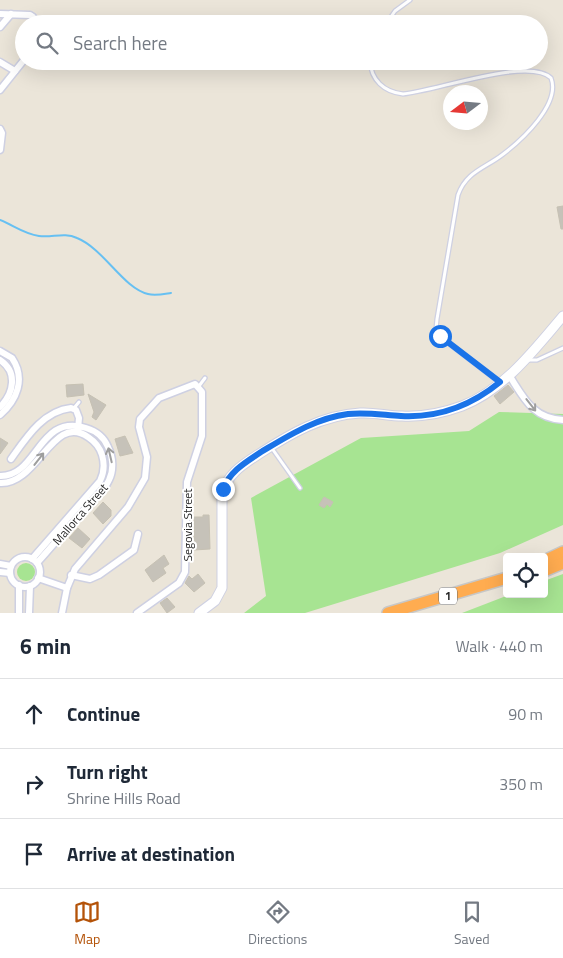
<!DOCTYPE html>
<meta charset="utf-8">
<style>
:root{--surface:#fff;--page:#f2f2f3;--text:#1f2937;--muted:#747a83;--line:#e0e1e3;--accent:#b45309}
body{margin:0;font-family:"Titillium Web",sans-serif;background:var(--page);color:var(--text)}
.controls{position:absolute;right:15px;bottom:15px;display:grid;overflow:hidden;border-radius:5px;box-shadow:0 5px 20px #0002}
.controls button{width:45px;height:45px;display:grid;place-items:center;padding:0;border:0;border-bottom:1px solid var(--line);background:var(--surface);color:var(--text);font:25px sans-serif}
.compass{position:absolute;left:443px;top:85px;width:45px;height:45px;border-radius:50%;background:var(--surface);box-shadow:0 5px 20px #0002;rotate:254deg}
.stop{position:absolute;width:15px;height:15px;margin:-11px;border:4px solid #1a73e8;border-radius:50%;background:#fff}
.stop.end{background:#1a73e8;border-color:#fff;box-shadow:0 1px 5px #0008}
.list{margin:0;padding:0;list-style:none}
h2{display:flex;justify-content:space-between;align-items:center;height:65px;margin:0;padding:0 20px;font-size:21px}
h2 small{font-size:16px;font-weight:400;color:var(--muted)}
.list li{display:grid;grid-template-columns:32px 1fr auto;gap:15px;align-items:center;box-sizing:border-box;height:70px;padding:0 20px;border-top:1px solid var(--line)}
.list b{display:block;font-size:19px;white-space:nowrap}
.list p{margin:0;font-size:16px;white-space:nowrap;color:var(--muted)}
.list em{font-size:16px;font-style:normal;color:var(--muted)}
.icon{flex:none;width:28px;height:28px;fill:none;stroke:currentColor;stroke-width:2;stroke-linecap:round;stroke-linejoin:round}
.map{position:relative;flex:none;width:563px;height:613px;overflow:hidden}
.search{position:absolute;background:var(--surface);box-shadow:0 5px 20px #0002;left:15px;right:15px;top:15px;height:55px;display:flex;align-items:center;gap:12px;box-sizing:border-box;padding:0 18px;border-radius:28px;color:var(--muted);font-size:19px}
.sheet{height:275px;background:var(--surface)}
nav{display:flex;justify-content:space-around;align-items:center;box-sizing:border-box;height:70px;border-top:1px solid var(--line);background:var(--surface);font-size:14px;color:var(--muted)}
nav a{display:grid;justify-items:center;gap:2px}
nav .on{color:var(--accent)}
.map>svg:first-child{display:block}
</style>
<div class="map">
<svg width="563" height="613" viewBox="0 0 563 613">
<rect width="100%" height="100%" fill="#ebe5d9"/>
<!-- green -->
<g fill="#a7e492">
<path d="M499,412L563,414V525L500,553L305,613H244L266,596L251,498L361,438L469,431Z"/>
<circle cx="26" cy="572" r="9"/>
<path d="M563,574V613H462L511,594H544V581Z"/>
</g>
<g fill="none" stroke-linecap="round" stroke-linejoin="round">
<!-- stream -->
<path stroke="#67c0f2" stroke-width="2" d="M0,220C13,225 24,234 39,236C52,238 64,232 77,238C104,249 123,288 148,294C155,296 164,294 171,293"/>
</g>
<!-- building -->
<g fill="#c6c2b9" stroke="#c6c1b3">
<path d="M563,206V229H561L557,207Z"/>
<path d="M83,384L84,395L67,397L66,385Z"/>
<path d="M508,385L514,392L500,404L494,396Z"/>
<path d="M88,394L106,405L96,420L92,417L94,412Z"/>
<path d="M125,436L133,453L120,456L115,439Z"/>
<path d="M0,438L8,443L0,454Z"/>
<path d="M324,497L333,502L330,507L327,504L324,508L319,505Z"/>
<path d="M103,502L111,510V516L103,524L93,513Z"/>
<path d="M203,515H209L210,549L194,550V517H203Z"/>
<path d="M78,528L90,539L82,548L69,538Z"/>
<path d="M164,555L169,564L163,568L166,573L153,582L145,570Z"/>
<path d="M198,574L205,583L194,592L185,583L189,576L192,579Z"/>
<path d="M167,598L175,607L167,613L160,603Z"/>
</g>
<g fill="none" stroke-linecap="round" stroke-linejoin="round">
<!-- lane casing -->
<g stroke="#ced0e2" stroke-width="5.5">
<g id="lane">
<path d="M386,24L395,11L410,0"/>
<path d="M370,61C371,80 384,92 403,94C433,92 529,56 551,78C561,104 522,140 502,155C485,168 466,172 458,195L437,319L436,329L439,336L499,382"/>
<path d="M527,360H537L563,348"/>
<path d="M199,386L205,378"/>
<path d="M74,408L79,402"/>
<path d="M271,447L300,488"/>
</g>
</g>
<!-- street casing -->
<g stroke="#ced0e2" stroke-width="9">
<g id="street">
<path d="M0,14L30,15L33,17L34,24"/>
<path d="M0,27L11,14"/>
<path d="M0,62L15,71"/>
<path d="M0,90L24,60"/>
<path d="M0,129L2,133L0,150"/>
<path d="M0,351L12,358C26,379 17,400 0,415"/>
<path d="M0,360C18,372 14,393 0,407"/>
<path d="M509,375C524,398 532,418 563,420"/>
<path d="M11,459C26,438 43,411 71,408L76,410L79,418L78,429"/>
<path d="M0,476C38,477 38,413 86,428C96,431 104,437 108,447C113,457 114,470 109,480C105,490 95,498 87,506C70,525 54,544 37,563"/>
<path d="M0,483C38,485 53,412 88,437C94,441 100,448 102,455C105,465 104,473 100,481L32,559"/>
<circle cx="25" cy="572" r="15"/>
<path d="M0,564L11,566"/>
<path d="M0,572L10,573"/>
<path d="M71,575L90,579L99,575L134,550L138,534"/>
<path d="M38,578L67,588"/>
<path d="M19,613V585"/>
<path d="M29,613L30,586"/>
<path d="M62,613L67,588L75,569L128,507L145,478L147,457L139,427L140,419L159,398L195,384L202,392V436L187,482L185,572L179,583L137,613"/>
</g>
</g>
<!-- secondary casing -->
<g stroke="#ced0e2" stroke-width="11">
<path id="secondary" d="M199,613L215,601L222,588V495C226,475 242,465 259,454C290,434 322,415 360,413C374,412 388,416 402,416C421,417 443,413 462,406C504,390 535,349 563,316"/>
</g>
<!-- highway casing -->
<g stroke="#c7c7c7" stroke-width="14">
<g id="highway">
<path d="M544,561L563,552"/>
<path d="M544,571L563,563"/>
<path d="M388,613L507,578"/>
</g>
</g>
<!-- lane -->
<use href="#lane" stroke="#fff" stroke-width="3"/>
<!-- street -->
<use href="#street" stroke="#fff" stroke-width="6"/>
<!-- secondary -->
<use href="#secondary" stroke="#fff" stroke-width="9"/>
<!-- highway -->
<use href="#highway" stroke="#ffac50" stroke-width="11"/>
</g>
<!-- one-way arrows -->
<defs><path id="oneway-shaft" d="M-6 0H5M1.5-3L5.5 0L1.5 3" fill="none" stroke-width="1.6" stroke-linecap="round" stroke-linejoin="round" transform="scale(1.25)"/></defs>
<g stroke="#9e9e9e">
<use href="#oneway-shaft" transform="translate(531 405) rotate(52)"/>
<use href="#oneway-shaft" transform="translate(110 455) rotate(-103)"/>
<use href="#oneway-shaft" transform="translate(39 459) rotate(-52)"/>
</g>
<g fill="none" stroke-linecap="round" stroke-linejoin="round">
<!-- route -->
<path stroke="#1a73e8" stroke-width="6" d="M223,489C230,471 246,462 261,452C288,436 316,418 348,414C366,412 383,415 401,416C438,418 472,405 500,382L440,336"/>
</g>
<g text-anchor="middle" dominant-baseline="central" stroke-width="4" stroke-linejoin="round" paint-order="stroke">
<!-- shield labels -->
<rect fill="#fff" stroke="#686868" stroke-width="1" x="439" y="587.5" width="18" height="17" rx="4"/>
<g font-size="11" font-weight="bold" fill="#282828">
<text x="448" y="596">1</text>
</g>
<!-- street labels -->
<g font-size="12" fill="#282828" stroke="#fff">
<text transform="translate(80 514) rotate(-49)">Mallorca Street</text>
<text transform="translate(187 525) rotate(-90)">Segovia Street</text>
</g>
</g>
</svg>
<div class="controls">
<button><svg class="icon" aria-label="locate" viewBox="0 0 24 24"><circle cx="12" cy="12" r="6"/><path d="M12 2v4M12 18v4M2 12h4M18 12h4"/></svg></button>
</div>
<svg class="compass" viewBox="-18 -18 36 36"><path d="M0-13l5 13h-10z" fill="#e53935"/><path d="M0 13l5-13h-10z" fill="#747a83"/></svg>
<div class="stop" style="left:440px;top:336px"></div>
<div class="stop end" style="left:223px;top:489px"></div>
<div class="search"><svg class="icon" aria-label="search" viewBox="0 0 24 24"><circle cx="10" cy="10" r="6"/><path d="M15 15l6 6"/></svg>Search here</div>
</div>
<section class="sheet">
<h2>6 min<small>Walk · 440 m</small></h2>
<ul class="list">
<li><svg class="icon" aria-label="ahead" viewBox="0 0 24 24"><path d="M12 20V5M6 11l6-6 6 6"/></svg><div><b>Continue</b></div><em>90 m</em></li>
<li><svg class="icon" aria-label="right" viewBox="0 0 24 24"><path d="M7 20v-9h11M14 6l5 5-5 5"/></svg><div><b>Turn right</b><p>Shrine Hills Road</p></div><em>350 m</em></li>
<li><svg class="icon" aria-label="arrive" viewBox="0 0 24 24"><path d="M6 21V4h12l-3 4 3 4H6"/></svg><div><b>Arrive at destination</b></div></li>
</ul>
</section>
<nav>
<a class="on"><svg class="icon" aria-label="map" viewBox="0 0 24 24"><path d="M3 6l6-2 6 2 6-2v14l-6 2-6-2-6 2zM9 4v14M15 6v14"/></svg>Map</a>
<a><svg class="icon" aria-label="directions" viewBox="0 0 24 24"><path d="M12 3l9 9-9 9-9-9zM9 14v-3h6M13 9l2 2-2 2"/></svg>Directions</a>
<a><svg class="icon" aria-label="saved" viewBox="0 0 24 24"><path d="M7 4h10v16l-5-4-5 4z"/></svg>Saved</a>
</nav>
